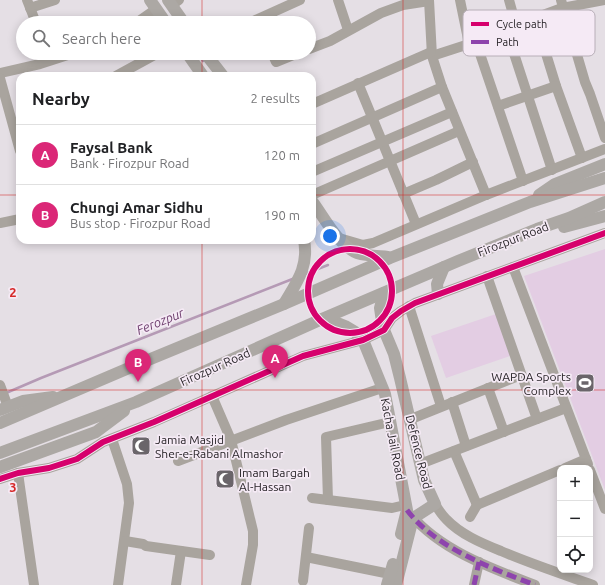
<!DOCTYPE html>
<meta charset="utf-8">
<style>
:root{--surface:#fff;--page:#f2f2f2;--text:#202124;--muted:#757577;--line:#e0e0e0;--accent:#db2777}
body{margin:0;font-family:Ubuntu,sans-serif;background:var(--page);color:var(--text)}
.controls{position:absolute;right:12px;bottom:12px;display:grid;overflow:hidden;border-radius:8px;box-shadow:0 2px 10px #0003}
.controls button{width:36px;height:36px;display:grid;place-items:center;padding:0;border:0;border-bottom:1px solid var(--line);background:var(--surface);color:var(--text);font:20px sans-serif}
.you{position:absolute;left:330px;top:236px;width:14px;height:14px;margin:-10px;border:3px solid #fff;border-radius:50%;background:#1a73e8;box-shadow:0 0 0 6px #1a73e833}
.badge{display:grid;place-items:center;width:26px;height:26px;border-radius:50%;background:var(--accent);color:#fff;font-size:13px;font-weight:700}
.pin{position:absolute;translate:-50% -33px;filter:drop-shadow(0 1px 2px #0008)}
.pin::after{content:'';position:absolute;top:21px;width:14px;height:12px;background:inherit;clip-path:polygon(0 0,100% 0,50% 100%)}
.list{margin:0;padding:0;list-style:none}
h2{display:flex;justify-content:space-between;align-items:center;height:52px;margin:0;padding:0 16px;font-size:17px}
h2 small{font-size:13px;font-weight:400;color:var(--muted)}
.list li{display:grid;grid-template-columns:26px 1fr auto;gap:12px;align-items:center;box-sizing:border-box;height:60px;padding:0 16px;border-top:1px solid var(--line)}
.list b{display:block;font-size:15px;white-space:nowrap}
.list p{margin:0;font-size:13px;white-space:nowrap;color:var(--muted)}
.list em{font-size:13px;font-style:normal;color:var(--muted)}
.icon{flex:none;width:22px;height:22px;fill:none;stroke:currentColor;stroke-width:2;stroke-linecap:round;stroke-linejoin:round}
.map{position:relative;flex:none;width:605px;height:585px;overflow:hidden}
.search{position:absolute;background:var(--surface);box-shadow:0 2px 10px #0003;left:16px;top:16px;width:300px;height:44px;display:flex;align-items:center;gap:10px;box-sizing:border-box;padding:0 14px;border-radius:22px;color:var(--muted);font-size:15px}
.panel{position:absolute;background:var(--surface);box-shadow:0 2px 10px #0003;left:16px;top:72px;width:300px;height:172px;border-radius:12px}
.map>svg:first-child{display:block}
</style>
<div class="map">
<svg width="605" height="585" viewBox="0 0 605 585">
<rect width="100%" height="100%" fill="#e5dfe5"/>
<!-- green -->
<g fill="#e3cde3">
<path d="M605,249V490L524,276Z"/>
<path d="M496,314L510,356L446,378L431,336Z"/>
</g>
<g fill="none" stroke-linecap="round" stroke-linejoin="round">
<!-- stream -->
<g stroke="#b59ab5" stroke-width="2.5">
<path d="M198,53L203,61"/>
<path d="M305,274L328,265"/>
<path d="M6,393L41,378L295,278"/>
</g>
<!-- minor -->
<g stroke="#a9a49e" stroke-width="10">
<path d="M27,0L36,23"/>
<path d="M338,0L348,30"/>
<path d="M429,0L432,56L442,87L486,195"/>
<path d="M460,0L469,44"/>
<path d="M509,0L516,25"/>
<path d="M561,0L585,82L590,94L605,138"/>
<path d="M172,5L179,0"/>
<path d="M30,8L55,0"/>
<path d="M535,18L556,86L582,158"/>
<path d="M136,23L156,9"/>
<path d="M249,23L300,0"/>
<path d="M506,29L552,170"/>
<path d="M476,42L523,181"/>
<path d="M309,49L330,41L381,13L403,5L429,1"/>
<path d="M272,53L276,62L298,53"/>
<path d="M432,56L469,44L516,25L562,8L604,0"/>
<path d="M0,73L40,64L74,53"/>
<path d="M116,76L158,53"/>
<path d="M0,78L20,151"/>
<path d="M358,83L416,224"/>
<path d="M312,104L431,52"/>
<path d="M498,106L556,86"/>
<path d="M312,144L442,87"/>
<path d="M312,172L452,112"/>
<path d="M403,194L436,180L473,162"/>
<path d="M312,195L459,131"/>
<path d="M0,223L20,219"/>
<path d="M339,238L363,245L373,243L486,195L605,149"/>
<path d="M513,267L586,459"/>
<path d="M409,306L441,406"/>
<path d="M0,385L8,407"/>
<path d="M488,388L504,432"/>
<path d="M212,396L231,440L253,531V545L246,585"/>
<path d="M452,402L466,446"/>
<path d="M411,419L521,375"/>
<path d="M537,419L566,408"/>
<path d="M112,439L127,484L129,503L118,585"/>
<path d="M454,451L477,505L560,470"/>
<path d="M178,461L286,420L382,388"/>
<path d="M420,464L537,419L487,276"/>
<path d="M565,468L586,459L588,464"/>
<path d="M590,470L605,509"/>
<path d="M18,473L34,585"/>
<path d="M0,479L18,473L49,468L77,459L103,442L154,422L303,356L363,340L384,330L392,318L401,311L415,303L605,233"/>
<path d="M312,498L392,508L405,505"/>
<path d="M328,500L326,437L390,422"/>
<path d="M435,504C438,509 441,514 446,519C460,534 481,543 501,551C531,564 562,574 593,585"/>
<path d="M411,515C442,551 491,568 535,585"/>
<path d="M470,517L477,505"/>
<path d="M125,541L143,544L146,546L210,555"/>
<path d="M306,557L390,574"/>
<path d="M303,581L309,528"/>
<path d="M176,585L181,551"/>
<path d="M474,585L479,562"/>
</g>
<!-- major -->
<g stroke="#aca8a4" stroke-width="12">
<path d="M150,0L166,23"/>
<path d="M168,0L184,23"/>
<path d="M187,53L203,76"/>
<path d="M205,53L223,76"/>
<path d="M539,195L555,184L605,164"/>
<path d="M312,201C324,217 338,245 357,253C367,256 378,256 388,257"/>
<path d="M564,227L605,216"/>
<path d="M384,293L380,308L381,315L384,330L394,354L400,378L424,480L435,504L418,515L411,526L396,585"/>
<path d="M438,294L437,284L444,267"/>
<path d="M284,304C297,282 309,266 304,240"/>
<path d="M322,319L335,322L345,326L355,332L363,340L385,394L407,510L401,534"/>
<path d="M0,410L23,401L53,397"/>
<path d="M0,423L136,365L284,304L390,258L530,202L605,178"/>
<path d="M0,453L136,402L322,319L458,261L537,229L569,218L605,202"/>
<path d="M0,467L96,432L124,411"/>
<path d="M387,585L393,564"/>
</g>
<!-- quiet -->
<g stroke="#8e44ad" stroke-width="5" stroke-dasharray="10 5" stroke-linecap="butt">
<path d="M407,510C434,547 493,569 535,585"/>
<path d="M474,585L479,562"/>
</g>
<!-- cycleway casing -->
<g stroke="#f5eaf5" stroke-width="8">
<g id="cycleway">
<circle cx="350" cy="291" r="42"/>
<path d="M0,479L18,473L49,468L77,459L103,442L154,422L303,356L363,340L384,330L392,318L401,311L415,303L605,233"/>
</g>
</g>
<!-- cycleway -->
<use href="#cycleway" stroke="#d6006c" stroke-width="6"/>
</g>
<!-- grid -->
<path fill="none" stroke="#d62828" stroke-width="1" stroke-opacity="0.55" d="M202,0V23M403,0V585M202,53V76M0,195H20M312,195H605M202,240V585M0,390H605"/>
<!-- icons -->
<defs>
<g id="stadium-square" transform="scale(1)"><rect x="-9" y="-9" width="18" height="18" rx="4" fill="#6a656a" stroke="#f5eaf5"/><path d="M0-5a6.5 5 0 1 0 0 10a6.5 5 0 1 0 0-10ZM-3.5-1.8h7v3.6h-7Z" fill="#fff"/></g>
<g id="mosque-square" transform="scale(1)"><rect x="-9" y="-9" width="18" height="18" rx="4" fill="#6a656a" stroke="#f5eaf5"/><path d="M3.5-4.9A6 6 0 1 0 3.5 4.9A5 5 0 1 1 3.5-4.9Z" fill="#fff"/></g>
</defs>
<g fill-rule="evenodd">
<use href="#stadium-square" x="585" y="383"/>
<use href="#mosque-square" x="141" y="446"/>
<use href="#mosque-square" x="225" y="479"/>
</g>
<g text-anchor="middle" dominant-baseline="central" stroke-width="3.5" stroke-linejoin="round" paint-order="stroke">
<!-- street labels -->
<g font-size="12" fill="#282428" stroke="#f5eaf5">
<text transform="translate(513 239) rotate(-21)">Firozpur Road</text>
<text transform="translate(215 367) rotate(-24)">Firozpur Road</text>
<text transform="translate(393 439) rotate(79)">Kacha Jail Road</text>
<text transform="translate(419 452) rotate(76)">Defence Road</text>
</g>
<!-- poi labels -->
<g font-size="12" fill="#282428" stroke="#f5eaf5" text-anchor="start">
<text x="571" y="376" text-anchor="end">WAPDA Sports<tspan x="571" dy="14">Complex</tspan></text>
<text x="155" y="439">Jamia Masjid<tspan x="155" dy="14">Sher-e-Rabani Almashor</tspan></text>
<text x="239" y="472">Imam Bargah<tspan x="239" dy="14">Al-Hassan</tspan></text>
</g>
<!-- water labels -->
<g font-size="13" font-style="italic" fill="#6f3f6f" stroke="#f5eaf5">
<text transform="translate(160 321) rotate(-22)">Ferozpur</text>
</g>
</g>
<!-- legend -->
<rect x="463" y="10" width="132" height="46" rx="6" fill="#f5eaf5" stroke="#b8afb8" stroke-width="1"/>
<rect x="471" y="22" width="18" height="4" fill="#d6006c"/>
<rect x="471" y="40" width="18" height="4" fill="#8e44ad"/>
<g font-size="11" fill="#282428">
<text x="496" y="28">Cycle path</text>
<text x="496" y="46">Path</text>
</g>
<g font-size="13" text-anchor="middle" font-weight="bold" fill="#d62828" stroke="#f5eaf5" stroke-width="3.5" stroke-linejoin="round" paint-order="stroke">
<text x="13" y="297">2</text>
<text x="13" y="492">3</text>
</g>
</svg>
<div class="controls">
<button>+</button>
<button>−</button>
<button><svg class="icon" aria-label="locate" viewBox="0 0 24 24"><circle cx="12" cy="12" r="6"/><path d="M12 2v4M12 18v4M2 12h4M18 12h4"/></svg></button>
</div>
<div class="you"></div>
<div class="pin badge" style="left:275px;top:378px">A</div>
<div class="pin badge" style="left:138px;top:382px">B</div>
<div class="search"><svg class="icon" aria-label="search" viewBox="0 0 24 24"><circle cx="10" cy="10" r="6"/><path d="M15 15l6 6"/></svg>Search here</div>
<section class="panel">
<h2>Nearby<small>2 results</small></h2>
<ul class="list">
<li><span class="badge">A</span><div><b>Faysal Bank</b><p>Bank · Firozpur Road</p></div><em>120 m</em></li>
<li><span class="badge">B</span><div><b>Chungi Amar Sidhu</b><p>Bus stop · Firozpur Road</p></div><em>190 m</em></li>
</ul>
</section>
</div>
